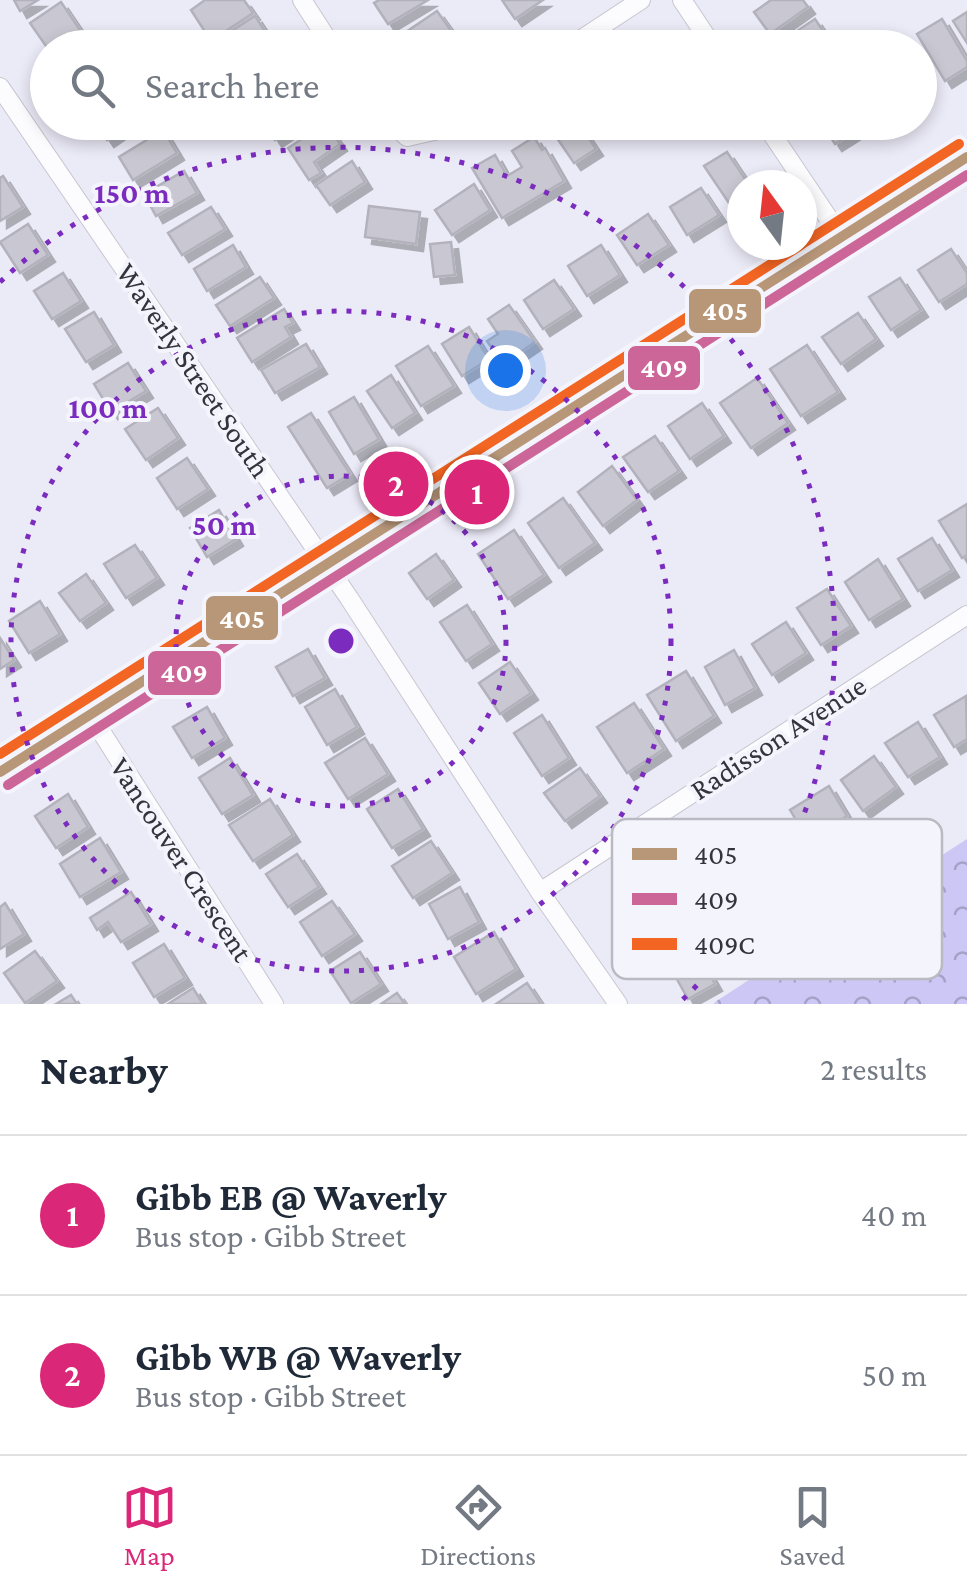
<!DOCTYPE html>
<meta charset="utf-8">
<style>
:root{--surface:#fff;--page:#f2f2f3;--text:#1f2937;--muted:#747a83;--line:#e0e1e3;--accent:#db2777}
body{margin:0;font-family:"Crimson Pro",serif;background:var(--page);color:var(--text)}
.compass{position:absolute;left:727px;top:170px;width:90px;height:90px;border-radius:50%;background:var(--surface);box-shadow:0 5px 15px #0003;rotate:345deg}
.you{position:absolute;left:505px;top:370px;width:35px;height:35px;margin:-25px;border:8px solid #fff;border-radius:50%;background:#1a73e8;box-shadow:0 0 0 15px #1a73e833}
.badge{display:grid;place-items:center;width:65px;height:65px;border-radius:50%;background:var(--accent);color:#fff;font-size:32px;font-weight:700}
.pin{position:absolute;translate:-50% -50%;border:5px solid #fff;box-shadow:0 2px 10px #0006}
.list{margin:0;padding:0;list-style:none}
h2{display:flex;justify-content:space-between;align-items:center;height:130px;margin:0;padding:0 40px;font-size:42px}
h2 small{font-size:32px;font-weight:400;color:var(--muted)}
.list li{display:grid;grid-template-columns:65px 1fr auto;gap:30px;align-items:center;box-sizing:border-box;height:160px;padding:0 40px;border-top:2px solid var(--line)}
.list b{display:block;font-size:38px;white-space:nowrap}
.list p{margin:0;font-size:32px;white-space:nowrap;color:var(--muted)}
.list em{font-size:32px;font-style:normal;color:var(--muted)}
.icon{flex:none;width:55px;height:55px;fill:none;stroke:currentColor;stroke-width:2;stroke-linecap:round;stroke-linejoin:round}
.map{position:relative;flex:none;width:967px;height:1004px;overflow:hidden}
.search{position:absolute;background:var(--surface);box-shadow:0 5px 15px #0003;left:30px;right:30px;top:30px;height:110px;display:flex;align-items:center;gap:25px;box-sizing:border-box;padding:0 35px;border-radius:55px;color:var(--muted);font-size:38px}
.sheet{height:450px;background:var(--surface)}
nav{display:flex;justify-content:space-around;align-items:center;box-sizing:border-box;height:140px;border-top:2px solid var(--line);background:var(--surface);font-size:28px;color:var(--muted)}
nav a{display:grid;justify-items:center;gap:5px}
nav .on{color:var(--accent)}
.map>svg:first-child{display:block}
</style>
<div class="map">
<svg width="967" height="1004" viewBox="0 0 967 1004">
<defs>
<pattern id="forest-crowns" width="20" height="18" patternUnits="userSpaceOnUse" patternTransform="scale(2.5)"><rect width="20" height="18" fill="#ccc7f4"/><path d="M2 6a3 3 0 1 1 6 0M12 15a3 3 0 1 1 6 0" fill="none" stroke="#a6a2c7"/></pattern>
<filter id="shadow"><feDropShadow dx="7" dy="7" stdDeviation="0" flood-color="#0004"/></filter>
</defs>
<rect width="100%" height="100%" fill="#ebeaf7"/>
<!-- forest -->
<path fill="url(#forest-crowns)" d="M967,839V1004H714L715,1002Z"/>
<!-- building -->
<g fill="#c9c8d2" stroke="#b3b2bc" stroke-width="2.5" filter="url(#shadow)">
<path d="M14,0H38L20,11Z"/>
<path d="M205,0H244L253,13L211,41L191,10Z"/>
<path d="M379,0H428L388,24L374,3Z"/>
<path d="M502,0H543L515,19Z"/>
<path d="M771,0H803L808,7L770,34L754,12Z"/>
<path d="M61,2L80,30L54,48L48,49L30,23Z"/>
<path d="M437,11L452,32L428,48H404L397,38Z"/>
<path d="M967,12V43L953,21Z"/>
<path d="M255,16L270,39L258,48H220L216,41Z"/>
<path d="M815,19L830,41L820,48H778L776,45Z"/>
<path d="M942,19L967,61V67L945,81L917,34Z"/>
<path d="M95,122H133L107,140Z"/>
<path d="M264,122H302L275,140Z"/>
<path d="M546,122H578L596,149L574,163Z"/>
<path d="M821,122H854L859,129L835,144Z"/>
<path d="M326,123L340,144L314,162L321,173L309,180L288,148Z"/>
<path d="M163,130L177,153L133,180L119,157Z"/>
<path d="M534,137L542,150L545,148L564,181L502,218L472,168L495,155L507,176L522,167L512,151Z"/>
<path d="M727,152L749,185H742V216L739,218L704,166Z"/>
<path d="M352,161L365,182L330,205L316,185Z"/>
<path d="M184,171L197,193L156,216L144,194Z"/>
<path d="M3,176L23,207L0,221V178Z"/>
<path d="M474,184L490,210L452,235L435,210Z"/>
<path d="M701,188L719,215L687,235L670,207Z"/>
<path d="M369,206L420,212L416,244L365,237Z"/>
<path d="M211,207L225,229L182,255L168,233Z"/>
<path d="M648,214L669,245L637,265L617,235Z"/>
<path d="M28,224L48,255L20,273L0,242Z"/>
<path d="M451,242L455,275L434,277L430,244Z"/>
<path d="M233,245L246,267L207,291L194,269Z"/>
<path d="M601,245L620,275L587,296L568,266Z"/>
<path d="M951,249L967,273V284L939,302L918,270Z"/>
<path d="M63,273L81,301L52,319L34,291Z"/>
<path d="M260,277L274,298L230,326L216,305Z"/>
<path d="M900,278L921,310L891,330L869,297Z"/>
<path d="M554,280L574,309L543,329L524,300Z"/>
<path d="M509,305L535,342L503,364L487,341L498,334L488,319Z"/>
<path d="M284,309L293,323L285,327L291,337L252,362L237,338Z"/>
<path d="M94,312L114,345L86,362L65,329Z"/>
<path d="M858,313L876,339L841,364L822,337Z"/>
<path d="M469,327L489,359L462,376L442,344Z"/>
<path d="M306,344L320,367L275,393L261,370Z"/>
<path d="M807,345L838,392L801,416L770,369Z"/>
<path d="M428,346L454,386L421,406L396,366Z"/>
<path d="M128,363L146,391L111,412L94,384Z"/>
<path d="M391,375L415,413L392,428L367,391Z"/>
<path d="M757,378L788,423L751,448L720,403Z"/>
<path d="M354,397L379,439L354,454L329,412Z"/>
<path d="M702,403L724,436L690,459L668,426Z"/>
<path d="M158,408L178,438L146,460L125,429Z"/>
<path d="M311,413L350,474L327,488L288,427Z"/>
<path d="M655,436L679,471L648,492L623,457Z"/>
<path d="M187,458L208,489L177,509L157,478Z"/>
<path d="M612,466L637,500L603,526L578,492Z"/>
<path d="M563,498L595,543L559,568L528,523Z"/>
<path d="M967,504V555L962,558L939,521Z"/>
<path d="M219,510L236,539L207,557L190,528Z"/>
<path d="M514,530L544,575L508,599L478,554Z"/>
<path d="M932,538L952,570L918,591L898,559Z"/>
<path d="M135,545L157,578L126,598L104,564Z"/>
<path d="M436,554L454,580L427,599L409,573Z"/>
<path d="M878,559L903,599L869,620L845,582Z"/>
<path d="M86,574L106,603L80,621L59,593Z"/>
<path d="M827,589L851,626L821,645L797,608Z"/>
<path d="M40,601L60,634L29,653L9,621Z"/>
<path d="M467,605L492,644L466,661L440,622Z"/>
<path d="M786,622L806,653L772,675L752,644Z"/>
<path d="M0,638L14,660L0,669Z"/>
<path d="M308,649L325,678L293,696L276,667Z"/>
<path d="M734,650L755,688L725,705L705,667Z"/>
<path d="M510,662L531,693L500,714L479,683Z"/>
<path d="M686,671L714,716L676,741L647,695Z"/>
<path d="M335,689L357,727L327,745L305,707Z"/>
<path d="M966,696L967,739L954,747L934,715Z"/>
<path d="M634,703L664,749L627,773L597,727Z"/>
<path d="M207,707L225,738L192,758L173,727Z"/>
<path d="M542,715L569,758L542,776L514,733Z"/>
<path d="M918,722L940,757L908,777L885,743Z"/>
<path d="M365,738L388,774L348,799L325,763Z"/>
<path d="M874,756L896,787L863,811L841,780Z"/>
<path d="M230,758L253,795L222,814L199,778Z"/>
<path d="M580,768L600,796L565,821L544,793Z"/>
<path d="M829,786L847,816L808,840L790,810Z"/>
<path d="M398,789L423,829L392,848L367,809Z"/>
<path d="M68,794L88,827L56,848L35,816Z"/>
<path d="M270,799L293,835L253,861L229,825Z"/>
<path d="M100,838L121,872L80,897L60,864Z"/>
<path d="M431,841L452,873L413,898L392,866Z"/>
<path d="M297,854L319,887L288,907L266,874Z"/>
<path d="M460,887L479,922L448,939L429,904Z"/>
<path d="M131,892L151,924L121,942L108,922L97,930L90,918Z"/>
<path d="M332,901L355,934L322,956L300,922Z"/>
<path d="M5,903L24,934L0,949V907Z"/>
<path d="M494,932L516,969L476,994L454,957Z"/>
<path d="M691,941L715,984L688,999L664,956Z"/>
<path d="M164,944L185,978L154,997L133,963Z"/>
<path d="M35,951L57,981L25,1003L4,973Z"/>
<path d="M360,952L381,984L351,1003L330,971Z"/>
<path d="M527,983L541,1004H496Z"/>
<path d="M193,988L203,1004H168Z"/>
<path d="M397,993L405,1004H381Z"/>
<path d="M71,995L77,1004H56Z"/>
</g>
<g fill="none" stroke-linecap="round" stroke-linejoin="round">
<!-- street casing -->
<g stroke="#c8c7d1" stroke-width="20">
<g id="street">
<path d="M302,0L333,48"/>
<path d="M682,0L714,48"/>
<path d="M568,48L641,0"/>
<path d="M0,87L349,598L540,892L618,1004"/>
<path d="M391,122L407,137L443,129L454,122"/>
<path d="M764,122L841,237"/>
<path d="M90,714L274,1004"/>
<path d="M540,892L967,615"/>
</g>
</g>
<!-- secondary casing -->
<g stroke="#c8c7d1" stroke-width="28">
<path id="secondary" d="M0,772L967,157"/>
</g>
<!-- street -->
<use href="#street" stroke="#fcfcfe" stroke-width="18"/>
<!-- secondary -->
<use href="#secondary" stroke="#fcfcfe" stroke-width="25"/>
<!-- bus-1 casing -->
<g stroke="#f4f4fd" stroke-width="18">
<path id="bus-1" d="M0,772L967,157"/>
</g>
<!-- bus-2 casing -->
<g stroke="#f4f4fd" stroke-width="18">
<path id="bus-2" d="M8,785L967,175"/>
</g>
<!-- bus-3 casing -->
<g stroke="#f4f4fd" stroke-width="18">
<g id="bus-3">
<path d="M802,244L959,144"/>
<path d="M0,754L801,245"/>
</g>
</g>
<!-- bus-1 -->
<use href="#bus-1" stroke="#b89779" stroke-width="10"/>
<!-- bus-2 -->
<use href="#bus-2" stroke="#c69" stroke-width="10"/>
<!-- bus-3 -->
<use href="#bus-3" stroke="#f26522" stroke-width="10"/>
</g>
<!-- distance rings -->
<g fill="none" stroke="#7b2cbf" stroke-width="5" stroke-dasharray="5 10">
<circle cx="341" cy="641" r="165"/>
<circle cx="341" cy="641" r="330"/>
<path d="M0 282A495 495 0 1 1 679 1003"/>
</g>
<g text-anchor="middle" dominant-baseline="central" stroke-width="8" stroke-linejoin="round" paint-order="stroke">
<!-- street labels -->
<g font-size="30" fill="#35343d" stroke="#f4f4fd">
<text transform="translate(194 370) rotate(56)">Waverly Street South</text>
<text transform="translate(778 737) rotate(-33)">Radisson Avenue</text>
<text transform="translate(182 859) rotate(57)">Vancouver Crescent</text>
</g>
</g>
<!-- legend -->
<rect x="612" y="819" width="330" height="160" rx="15" fill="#f4f4fd" stroke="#bbbac3" stroke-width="2.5"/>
<rect x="632" y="848" width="45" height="12" fill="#b89779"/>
<rect x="632" y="893" width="45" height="12" fill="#c69"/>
<rect x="632" y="938" width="45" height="12" fill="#f26522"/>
<g font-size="28" fill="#35343d">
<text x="694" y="864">405</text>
<text x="694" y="909">409</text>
<text x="694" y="954">409C</text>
</g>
<circle cx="341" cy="641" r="15" fill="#7b2cbf" stroke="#f4f4fd" stroke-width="5"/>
<g font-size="30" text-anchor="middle" font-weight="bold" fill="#7b2cbf" stroke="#f4f4fd" stroke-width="8" stroke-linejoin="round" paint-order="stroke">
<text x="132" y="203">150 m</text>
<text x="108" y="418">100 m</text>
<text x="224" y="535">50 m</text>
</g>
<g stroke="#f4f4fd" stroke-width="4">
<rect x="687" y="287" width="76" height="48" rx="10" fill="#b89779"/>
<rect x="626" y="344" width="76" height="48" rx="10" fill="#c69"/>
<rect x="204" y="594" width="76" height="48" rx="10" fill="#b89779"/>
<rect x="146" y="649" width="77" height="48" rx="10" fill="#c69"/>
</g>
<g font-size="28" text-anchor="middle" font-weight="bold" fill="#fff">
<text x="725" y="320">405</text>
<text x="664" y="377">409</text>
<text x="242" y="628">405</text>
<text x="184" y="682">409</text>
</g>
</svg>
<svg class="compass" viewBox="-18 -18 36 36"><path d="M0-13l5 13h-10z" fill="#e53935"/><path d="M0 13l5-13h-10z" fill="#747a83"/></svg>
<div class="you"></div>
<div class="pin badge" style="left:477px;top:492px">1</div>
<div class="pin badge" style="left:396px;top:484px">2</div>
<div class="search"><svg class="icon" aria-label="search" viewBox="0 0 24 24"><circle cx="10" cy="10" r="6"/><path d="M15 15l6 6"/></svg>Search here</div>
</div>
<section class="sheet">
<h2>Nearby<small>2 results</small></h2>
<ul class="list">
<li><span class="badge">1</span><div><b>Gibb EB @ Waverly</b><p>Bus stop · Gibb Street</p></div><em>40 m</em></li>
<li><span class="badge">2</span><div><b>Gibb WB @ Waverly</b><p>Bus stop · Gibb Street</p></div><em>50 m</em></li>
</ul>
</section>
<nav>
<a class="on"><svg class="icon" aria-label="map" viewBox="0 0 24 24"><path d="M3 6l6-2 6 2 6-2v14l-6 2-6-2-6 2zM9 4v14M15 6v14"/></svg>Map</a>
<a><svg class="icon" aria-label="directions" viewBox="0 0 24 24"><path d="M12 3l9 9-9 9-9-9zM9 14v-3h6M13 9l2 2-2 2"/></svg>Directions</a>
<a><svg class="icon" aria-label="saved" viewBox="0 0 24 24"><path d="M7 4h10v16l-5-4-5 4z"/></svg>Saved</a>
</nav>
